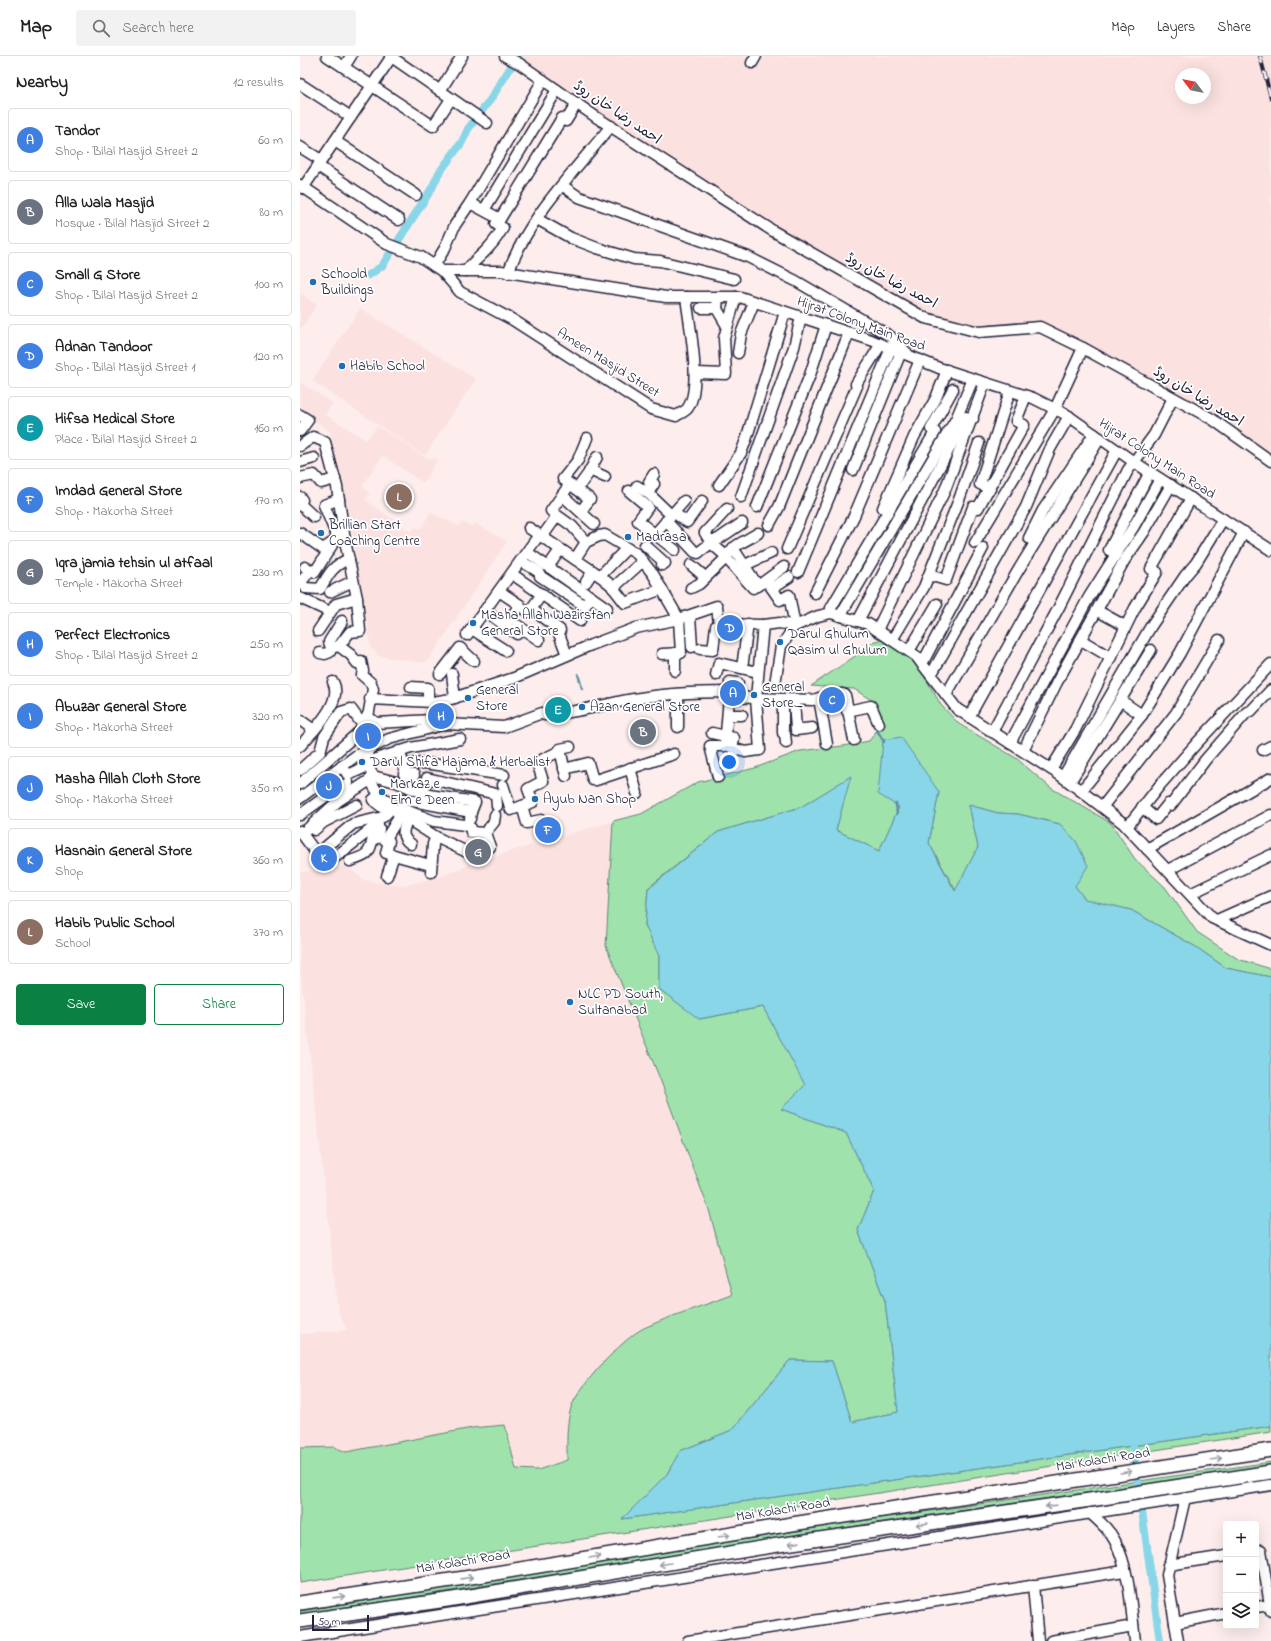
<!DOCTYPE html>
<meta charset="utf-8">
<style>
:root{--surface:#fff;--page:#f2f2f2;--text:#202124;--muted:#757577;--line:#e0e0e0;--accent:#0b8043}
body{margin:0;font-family:"Indie Flower","Playpen Sans Arabic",sans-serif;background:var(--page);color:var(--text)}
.controls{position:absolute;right:12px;bottom:12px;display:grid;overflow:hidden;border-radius:4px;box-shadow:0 4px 16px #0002}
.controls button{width:36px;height:36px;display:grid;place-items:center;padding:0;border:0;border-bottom:1px solid var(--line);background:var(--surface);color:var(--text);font:20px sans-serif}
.compass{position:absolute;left:875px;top:12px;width:36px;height:36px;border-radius:50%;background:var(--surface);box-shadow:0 4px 16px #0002;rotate:302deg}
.scale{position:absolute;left:12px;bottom:10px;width:57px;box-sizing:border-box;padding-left:4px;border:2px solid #22223b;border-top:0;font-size:11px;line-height:14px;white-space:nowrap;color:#22223b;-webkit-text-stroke:3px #fff;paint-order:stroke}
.you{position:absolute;left:429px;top:706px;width:14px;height:14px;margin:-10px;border:3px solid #fff;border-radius:50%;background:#1a73e8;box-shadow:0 0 0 6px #1a73e833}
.badge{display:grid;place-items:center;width:26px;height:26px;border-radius:50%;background:var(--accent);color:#fff;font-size:13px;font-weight:700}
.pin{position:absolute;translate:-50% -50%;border:2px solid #fff;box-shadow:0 1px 4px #0006}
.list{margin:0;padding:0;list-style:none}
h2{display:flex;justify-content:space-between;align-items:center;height:52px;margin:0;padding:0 16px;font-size:17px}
h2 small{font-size:13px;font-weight:400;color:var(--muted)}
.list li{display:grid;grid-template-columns:26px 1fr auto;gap:12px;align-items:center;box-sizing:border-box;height:64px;margin:0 8px 8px;padding:0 8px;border:1px solid var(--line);border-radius:4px}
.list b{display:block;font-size:15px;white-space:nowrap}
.list p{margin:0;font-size:13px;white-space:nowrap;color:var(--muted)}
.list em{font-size:13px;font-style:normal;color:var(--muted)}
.actions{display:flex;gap:8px;padding:12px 16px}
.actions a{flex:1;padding:9px 0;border:1px solid var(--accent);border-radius:4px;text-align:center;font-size:14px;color:var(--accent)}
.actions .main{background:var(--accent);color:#fff}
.icon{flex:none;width:22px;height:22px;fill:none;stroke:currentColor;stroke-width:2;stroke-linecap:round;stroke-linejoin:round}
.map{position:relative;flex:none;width:971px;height:1585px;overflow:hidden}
header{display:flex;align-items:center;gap:24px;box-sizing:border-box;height:56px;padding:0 20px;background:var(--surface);border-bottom:1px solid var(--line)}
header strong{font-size:19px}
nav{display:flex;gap:22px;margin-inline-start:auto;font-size:14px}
.search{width:280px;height:36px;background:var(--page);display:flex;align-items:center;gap:10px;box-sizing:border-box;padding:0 14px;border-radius:4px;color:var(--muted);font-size:15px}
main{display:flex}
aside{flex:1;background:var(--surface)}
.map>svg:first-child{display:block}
</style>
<header>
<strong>Map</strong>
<div class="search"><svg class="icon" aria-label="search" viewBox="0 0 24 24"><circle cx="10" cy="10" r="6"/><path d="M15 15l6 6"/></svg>Search here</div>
<nav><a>Map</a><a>Layers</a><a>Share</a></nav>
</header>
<main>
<aside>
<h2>Nearby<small>12 results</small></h2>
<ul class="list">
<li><span class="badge" style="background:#3f7fe0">A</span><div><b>Tandor</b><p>Shop · Bilal Masjid Street 2</p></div><em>60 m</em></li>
<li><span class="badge" style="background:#6b7280">B</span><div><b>Alla Wala Masjid</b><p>Mosque · Bilal Masjid Street 2</p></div><em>80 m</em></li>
<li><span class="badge" style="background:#3f7fe0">C</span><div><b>Small G Store</b><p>Shop · Bilal Masjid Street 2</p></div><em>100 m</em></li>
<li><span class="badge" style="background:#3f7fe0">D</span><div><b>Adnan Tandoor</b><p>Shop · Bilal Masjid Street 1</p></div><em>120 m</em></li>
<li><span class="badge" style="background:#0f9aa8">E</span><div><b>Hifsa Medical Store</b><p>Place · Bilal Masjid Street 2</p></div><em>160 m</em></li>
<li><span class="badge" style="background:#3f7fe0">F</span><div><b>Imdad General Store</b><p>Shop · Makorha Street</p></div><em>170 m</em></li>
<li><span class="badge" style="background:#6b7280">G</span><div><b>Iqra jamia tehsin ul atfaal</b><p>Temple · Makorha Street</p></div><em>230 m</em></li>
<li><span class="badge" style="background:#3f7fe0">H</span><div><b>Perfect Electronics</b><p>Shop · Bilal Masjid Street 2</p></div><em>250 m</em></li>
<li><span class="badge" style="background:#3f7fe0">I</span><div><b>Abuzar General Store</b><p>Shop · Makorha Street</p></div><em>320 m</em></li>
<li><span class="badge" style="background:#3f7fe0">J</span><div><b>Masha Allah Cloth Store</b><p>Shop · Makorha Street</p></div><em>350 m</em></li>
<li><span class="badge" style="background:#3f7fe0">K</span><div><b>Hasnain General Store</b><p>Shop</p></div><em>360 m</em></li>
<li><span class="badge" style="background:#8d6e63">L</span><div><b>Habib Public School</b><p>School</p></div><em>370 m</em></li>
</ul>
<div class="actions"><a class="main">Save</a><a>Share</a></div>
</aside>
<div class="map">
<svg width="971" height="1585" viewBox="0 0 971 1585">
<rect width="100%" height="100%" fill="#fdeeed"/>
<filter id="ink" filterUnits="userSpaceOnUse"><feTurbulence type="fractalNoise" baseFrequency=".025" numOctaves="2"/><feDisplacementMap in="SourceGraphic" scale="8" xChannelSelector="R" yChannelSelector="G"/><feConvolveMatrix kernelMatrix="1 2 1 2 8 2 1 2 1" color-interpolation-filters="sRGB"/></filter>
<g filter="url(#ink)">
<!-- built -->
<g fill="#fbe2e0" fill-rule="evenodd">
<path d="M215,0H971V407L948,388L740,271L679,276L625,262L296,61ZM881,18H905V42H881Z"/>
<path d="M0,237L17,249L0,274Z"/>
<path d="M60,252L176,323L125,400L12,325Z"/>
<path d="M0,326L33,347L25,358L66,384L77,370L125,401L138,403L123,427L83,400L62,430L70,437L66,444L111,476L115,471L121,473L130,456L159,470L162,466L173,471L175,467L207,485L129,604L123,607L78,600L75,595L71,593L52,473L30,375L0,356Z"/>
<path d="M313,765L306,890L360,1023L409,1154L432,1239L343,1272L328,1282L266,1386V1403L238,1414L216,1413L205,1369L172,1372L45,1396L33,1390L0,1392V1278L47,1274L38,1255L0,911V816L46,810L64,824L101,830L141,820L181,804Z"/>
</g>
<!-- green -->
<g fill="#a0e2ac" stroke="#618274">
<path d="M584,584L616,606L641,649L659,668L716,702L751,732L811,767L835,803L865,831L897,876L938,903L971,913V921L926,912L896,891L831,854L784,843L775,830L760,768L718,758L698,757L669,749L678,791L656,835L629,787L639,736L599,751L579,795L536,774L550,721L501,751L418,776L348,832L345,869L359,900V933L400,963L463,951L506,1029L481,1053L546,1077L574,1135L558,1174L585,1245L598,1356L552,1366L532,1305L490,1304L432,1374L380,1395L367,1418L322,1463L971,1370V1376L0,1527V1392L34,1391L46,1396L172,1372L205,1369L216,1413L238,1414L267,1404C267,1387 266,1369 271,1352C277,1332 324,1281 344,1272C372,1259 403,1250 432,1239L409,1154L360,1023L306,890L313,765L341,758L398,726L455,712L500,695L543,690L569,685L577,674L581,665L574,646L554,633L511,630L567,592L574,585Z"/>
<path d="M971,1406V1409L917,1418L568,1468L0,1559V1555L534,1469Z"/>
</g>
<!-- water -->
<path fill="#88d6e7" stroke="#5f8ea2" d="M601,681L639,736L629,787L655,835L678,791L669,749L698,757L718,758L760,768L776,785L788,810L775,830L785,843L831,854L896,891L926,912L971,921V1370L322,1463L367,1418L380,1395L432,1374L490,1304L532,1305L552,1366L598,1356L585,1245L558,1174L574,1135L546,1077L481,1053L505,1029L463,951L399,963L359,933V900L345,869L348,833L418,776L501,751L551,720L536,774L579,795L599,751L578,738L583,684Z"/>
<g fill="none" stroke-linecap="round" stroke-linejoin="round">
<!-- stream -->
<g stroke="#5f8ea2" stroke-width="2.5">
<path d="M278,618L282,632"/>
<path d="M577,674L584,686"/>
<path d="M596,747L597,758"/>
</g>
<!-- canal -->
<g stroke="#88d6e7" stroke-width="8">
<path d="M69,219L82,210L132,132L139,117L162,86L168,73L190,44L218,0"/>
<path d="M833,1390L860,1585"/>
</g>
<!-- minor casing -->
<g stroke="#22223b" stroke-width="13">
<g id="minor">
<path d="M27,0L133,70L151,43"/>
<path d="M90,0L187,67"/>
<path d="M205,0L220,8L296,61L473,175L625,262L679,276L740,271L783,292L912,363L971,405"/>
<path d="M452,7L456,0"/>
<path d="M44,11L51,0"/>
<path d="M0,28L51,61"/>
<path d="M140,35L162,0"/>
<path d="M35,85L116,139"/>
<path d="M0,91L21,104"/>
<path d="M18,110L99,164"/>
<path d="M0,129L87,188L121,201L142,215H201L366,241H440L571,284L639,312L733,342L767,359L834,406L971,494"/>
<path d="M263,130L279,141L448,201L496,225L590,280L607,297"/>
<path d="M3,132L92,0"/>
<path d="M170,147L200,163"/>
<path d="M184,154L257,34"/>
<path d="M237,163L271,182L297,192L334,203L360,205L434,223"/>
<path d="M134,210L145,192L155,169L170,147L243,24"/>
<path d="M142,215L160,236L213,264L351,353L376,360C379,358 384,356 387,353C403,333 389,267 386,241"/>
<path d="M166,215C173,205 183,199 190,190C195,185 199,178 203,172L196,168L200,163L262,62L266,65L277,47"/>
<path d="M208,217C228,161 274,116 311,70"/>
<path d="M418,241L417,253L427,270"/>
<path d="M401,252H417"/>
<path d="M438,297L441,278L454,246"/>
<path d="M396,317L426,318L424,282L436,241"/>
<path d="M0,359L8,364L0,375"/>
<path d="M0,390L13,381L25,386L37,431L45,485L57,542L60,575L50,576L39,590"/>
<path d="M0,406L14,402"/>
<path d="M290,414L305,421"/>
<path d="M553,414L601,296"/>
<path d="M354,418L349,426L354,428L348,437L371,459"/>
<path d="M0,422L14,419L21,427L35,423"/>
<path d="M270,428L251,455L272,470L286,486"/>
<path d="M419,429L441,397L446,384L485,256"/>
<path d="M337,430L348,437"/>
<path d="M277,433L288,418L297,401"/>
<path d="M690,433L680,428L710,335"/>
<path d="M329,435L348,451L338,465L375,494"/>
<path d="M262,439L294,468"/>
<path d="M0,441L2,444L0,448L14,461"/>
<path d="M441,441L494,291L501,261"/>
<path d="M457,451L510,319L526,269"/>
<path d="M583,452L614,381L636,342L647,314"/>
<path d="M281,455L290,443L263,423L278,404L287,382"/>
<path d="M374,457L387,466L402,445"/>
<path d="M366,465L395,496L398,497L411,487"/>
<path d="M469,469L479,451L549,277"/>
<path d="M229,472L300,520L326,493"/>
<path d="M0,477L23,493L38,483L45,485"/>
<path d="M355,478L384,445"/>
<path d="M242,481L257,460"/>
<path d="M38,483L24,449L39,443"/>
<path d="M410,484H417L442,467"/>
<path d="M735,486L729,482L743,454L794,378"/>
<path d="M675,487L755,353L783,292"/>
<path d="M345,489L365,507L362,509"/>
<path d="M433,492L458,530L484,511"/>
<path d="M487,493L557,330L556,328L581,288"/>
<path d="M227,496L307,552"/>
<path d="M816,498L809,494L850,416"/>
<path d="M275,503L286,486L299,480L305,479L337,498L353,518L379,563L381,597L362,598"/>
<path d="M221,505L239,516L240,520L285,550L291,541"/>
<path d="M391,509L405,521"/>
<path d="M445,509L471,497"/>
<path d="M5,511L15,516L32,489"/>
<path d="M248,511L260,494"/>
<path d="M498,516L591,292"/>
<path d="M212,518L280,565"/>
<path d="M629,519L646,524L673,451L678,452L724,369L716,365L726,340"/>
<path d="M300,520L311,529L325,547L362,533"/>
<path d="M467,525L480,544L489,539L495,570"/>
<path d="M286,526L293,515"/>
<path d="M0,528L10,514"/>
<path d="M5,532L20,533C29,518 32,510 49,503"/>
<path d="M313,532L343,505"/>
<path d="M391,532L399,528L427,501L411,487L405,477L427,453"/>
<path d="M453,532L427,503C428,490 449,484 458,477"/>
<path d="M472,532L489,521"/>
<path d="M199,535L220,549L209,564"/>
<path d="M30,536L53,525"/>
<path d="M515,537L554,460L620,304"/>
<path d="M0,542L30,556"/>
<path d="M531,552L635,376L631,373L653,333"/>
<path d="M231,553L260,574"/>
<path d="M226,554L229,556L242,538"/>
<path d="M185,555L217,578L221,572"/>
<path d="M798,555L825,570"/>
<path d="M390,560L392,591"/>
<path d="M540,560L656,363L673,323"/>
<path d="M558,565L666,361L673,363"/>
<path d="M217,569L239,584"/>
<path d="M172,573L206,595"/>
<path d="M577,574L645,434L685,327"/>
<path d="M18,575L36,548L57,542"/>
<path d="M258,575L267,599"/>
<path d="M167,579L239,479"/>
<path d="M592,584L624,531L660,441L679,387"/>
<path d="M781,584L810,601"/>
<path d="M31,592L29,586L42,565"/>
<path d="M400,593L413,594L416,570L419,568"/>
<path d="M609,595L637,548"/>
<path d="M20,597L25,598L30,596L31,592L39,590L51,599L57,607"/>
<path d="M61,605L63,615L62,619L71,627L73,633L66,672L68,710L73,720L70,724L76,734L97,756L100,752L134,765L165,769L171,772V776L185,777L190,791"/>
<path d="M622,608L683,492"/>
<path d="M442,612L448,568"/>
<path d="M375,615V597"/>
<path d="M140,618L160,592L174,605"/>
<path d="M152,618L155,642"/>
<path d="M416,619L419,607L458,616"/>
<path d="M631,619L726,451L750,393L769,360"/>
<path d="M475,628L481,590L491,576V569"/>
<path d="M111,631L128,632V646"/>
<path d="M430,636V626L438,627"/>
<path d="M646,639L719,513L800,382"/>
<path d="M519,642L527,688"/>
<path d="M70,643L133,646L151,643L214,622L291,589L336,572L379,563L414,551L417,550L419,568L463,569L480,567L495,570L518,560L531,557L568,568L616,600L657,653L760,719L823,767L912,862L971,889"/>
<path d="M483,644V677L485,678L486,687"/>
<path d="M494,644L496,674L512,672"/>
<path d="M820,644L842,659"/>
<path d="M547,655L571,650L579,668"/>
<path d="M428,659H442"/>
<path d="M67,660L76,667L132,664L135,670"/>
<path d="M669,661L817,394"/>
<path d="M0,664L14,674"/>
<path d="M378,671V638"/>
<path d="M692,676L759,551L828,414L854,379L873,342"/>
<path d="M412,677L434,682L432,692L445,696L460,694L456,642L463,569"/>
<path d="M710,687L789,541L834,470L860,423"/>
<path d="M0,690C12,676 44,646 33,626"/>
<path d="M963,694L971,690"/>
<path d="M99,695L105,712L104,718L114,719L110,732"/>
<path d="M723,695L757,626L824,505L844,476L871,429"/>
<path d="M67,706L111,692L160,683"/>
<path d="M42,710L48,719L68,710"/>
<path d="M105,712L108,708L125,707L204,719"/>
<path d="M330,712L337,737"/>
<path d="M264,713L288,707L293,724H296L374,698"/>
<path d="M751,713L775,674L835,552L857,516L851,513L891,442"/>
<path d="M0,714L20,696L24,681L41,656L51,653L62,668L61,675"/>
<path d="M73,720L96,726L129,739L175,746L171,756"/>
<path d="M266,720L260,693L270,691"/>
<path d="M418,721L410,690H425L429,641"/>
<path d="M763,721L851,570L885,520L896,507L923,463"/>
<path d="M770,726L851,594"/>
<path d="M0,728L59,676L66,675"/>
<path d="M203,729L211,754L222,750L227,767L241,764"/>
<path d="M782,734L842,659L880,597L944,476"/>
<path d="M123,737L127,722L196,738L197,750"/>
<path d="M0,742L57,699L89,683L146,668L204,671L242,657L244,659C274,658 304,648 334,643C366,637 398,636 430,636L429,641L512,644L542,638L545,639L554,684"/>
<path d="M102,743L171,756L170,763"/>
<path d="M222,750L233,746L228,733L243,725L237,706L260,695"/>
<path d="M803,750L876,657L919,584"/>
<path d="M842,751L856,763L868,748L871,749L906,703L947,656L951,655L971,634"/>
<path d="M97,756L136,781L177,801"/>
<path d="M0,759L25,741L48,727"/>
<path d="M108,763C103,773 100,781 111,788"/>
<path d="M827,771L860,729L896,688L971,608"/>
<path d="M14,774L24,766L57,749"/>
<path d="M0,775L25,809L78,768"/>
<path d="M185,777L194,766L195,759"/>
<path d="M2,778L38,745L70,724"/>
<path d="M847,793L971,722"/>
<path d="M17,798L53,768L83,761L88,756L73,744L80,738"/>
<path d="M94,799L86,797L89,785L85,784L101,758"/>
<path d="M50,805C66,800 70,799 73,781L78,782L79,772L76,764"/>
<path d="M868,814L971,759"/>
<path d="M131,816L133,788L136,781"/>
<path d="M87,820L94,799L130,809"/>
<path d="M890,838L971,799"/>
<path d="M917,864L971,840"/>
<path d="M790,1457C799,1465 809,1473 815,1485C830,1514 831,1553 835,1585"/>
<path d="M961,1494L971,1555"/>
<path d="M868,1509L926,1500"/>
<path d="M733,1529L738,1585"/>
<path d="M956,1551L971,1549"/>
<path d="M875,1567L926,1557"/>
<path d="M0,1581L971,1429"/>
<path d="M388,1585L824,1515"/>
<path d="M751,1585L833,1570"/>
<path d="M878,1585L867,1519L885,1442"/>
</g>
</g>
<!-- major casing -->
<g stroke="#22223b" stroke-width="16">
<g id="major">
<path d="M0,1547L184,1519L492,1468L971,1394"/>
<path d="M0,1565L147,1544L478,1489L790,1444L971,1416"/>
</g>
</g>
<!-- minor -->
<use href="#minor" stroke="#fff" stroke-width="10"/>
<!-- major -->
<use href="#major" stroke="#fff" stroke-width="13"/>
<!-- rail casing -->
<g stroke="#22223b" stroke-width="4">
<path id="rail" d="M960,0L971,42"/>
</g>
<!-- rail -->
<use href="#rail" stroke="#fff" stroke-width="2.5" stroke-dasharray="8" stroke-linecap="butt"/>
</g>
<!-- one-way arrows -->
<defs><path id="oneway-shaft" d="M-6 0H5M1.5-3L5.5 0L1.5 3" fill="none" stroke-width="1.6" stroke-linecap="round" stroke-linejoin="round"/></defs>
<g stroke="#9c9ca7">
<use href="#oneway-shaft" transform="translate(916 1403) rotate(-9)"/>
<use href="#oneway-shaft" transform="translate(826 1416) rotate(-9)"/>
<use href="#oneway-shaft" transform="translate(751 1450) rotate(172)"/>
<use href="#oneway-shaft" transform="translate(622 1468) rotate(172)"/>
<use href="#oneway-shaft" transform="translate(424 1480) rotate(-9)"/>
<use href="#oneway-shaft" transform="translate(494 1487) rotate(172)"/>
<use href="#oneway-shaft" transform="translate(295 1501) rotate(-9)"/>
<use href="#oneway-shaft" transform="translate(365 1508) rotate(171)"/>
<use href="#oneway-shaft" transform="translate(167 1522) rotate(-8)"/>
<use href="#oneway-shaft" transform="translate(39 1541) rotate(-8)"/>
</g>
</g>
<!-- markers -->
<g fill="#1f6fb2" stroke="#fff" stroke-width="1.5">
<circle cx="13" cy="226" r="4"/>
<circle cx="42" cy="310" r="4"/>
<circle cx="21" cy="477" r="4"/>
<circle cx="328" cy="481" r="4"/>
<circle cx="173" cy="567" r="4"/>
<circle cx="480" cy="586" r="4"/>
<circle cx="454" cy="639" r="4"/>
<circle cx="168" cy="642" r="4"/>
<circle cx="282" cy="651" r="4"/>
<circle cx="62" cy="706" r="4"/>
<circle cx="82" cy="736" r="4"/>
<circle cx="235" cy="743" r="4"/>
<circle cx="270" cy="946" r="4"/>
</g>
<g text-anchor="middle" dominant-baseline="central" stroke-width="3.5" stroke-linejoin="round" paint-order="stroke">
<!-- street labels -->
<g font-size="14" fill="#22223b" stroke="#fff">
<text transform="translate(317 57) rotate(34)">احمد رضا خان روڈ</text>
<text transform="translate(591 225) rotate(28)">احمد رضا خان روڈ</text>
<text transform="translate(561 268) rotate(20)">Hijrat Colony Main Road</text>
<text transform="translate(308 307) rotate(32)">Ameen Masjid Street</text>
<text transform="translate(898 341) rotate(31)">احمد رضا خان روڈ</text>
<text transform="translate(857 403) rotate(33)">Hijrat Colony Main Road</text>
<text transform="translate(803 1404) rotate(-9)">Mai Kolachi Road</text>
<text transform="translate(483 1454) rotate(-9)">Mai Kolachi Road</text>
<text transform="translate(163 1506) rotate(-9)">Mai Kolachi Road</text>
</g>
<!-- poi labels -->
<g font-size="14" fill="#22223b" stroke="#fff" text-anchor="start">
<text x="21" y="218">Schoold<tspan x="21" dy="16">Buildings</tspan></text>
<text x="50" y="310">Habib School</text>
<text x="29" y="469">Brillian Start<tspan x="29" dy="16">Coaching Centre</tspan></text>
<text x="336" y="481">Madrasa</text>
<text x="181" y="559">Masha Allah Wazirstan<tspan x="181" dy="16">General Store</tspan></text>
<text x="488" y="578">Darul Ghulum<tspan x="488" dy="16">Qasim ul Ghulum</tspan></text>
<text x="462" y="631">General<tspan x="462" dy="16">Store_</tspan></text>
<text x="176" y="634">General<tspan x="176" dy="16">Store</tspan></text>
<text x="290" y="651">Azan General Store</text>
<text x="70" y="706">Darul Shifa Hajama &amp; Herbalist</text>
<text x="90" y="728">Markaz e<tspan x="90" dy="16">Elm e Deen</tspan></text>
<text x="243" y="743">Ayub Nan Shop</text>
<text x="278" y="938">NLC PD South,<tspan x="278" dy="16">Sultanabad</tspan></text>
</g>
</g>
</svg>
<div class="controls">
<button>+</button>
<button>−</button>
<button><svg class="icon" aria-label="layers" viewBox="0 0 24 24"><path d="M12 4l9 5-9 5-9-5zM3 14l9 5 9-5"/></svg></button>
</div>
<svg class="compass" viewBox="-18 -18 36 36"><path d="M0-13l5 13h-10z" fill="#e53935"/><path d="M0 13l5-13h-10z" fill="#757577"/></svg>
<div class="scale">50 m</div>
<div class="you"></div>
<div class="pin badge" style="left:433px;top:637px;background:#3f7fe0">A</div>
<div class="pin badge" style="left:343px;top:676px;background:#6b7280">B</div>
<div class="pin badge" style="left:532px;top:644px;background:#3f7fe0">C</div>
<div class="pin badge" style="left:430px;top:572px;background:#3f7fe0">D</div>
<div class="pin badge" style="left:258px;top:654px;background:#0f9aa8">E</div>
<div class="pin badge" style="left:248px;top:774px;background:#3f7fe0">F</div>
<div class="pin badge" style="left:178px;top:796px;background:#6b7280">G</div>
<div class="pin badge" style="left:141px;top:660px;background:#3f7fe0">H</div>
<div class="pin badge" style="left:68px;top:680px;background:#3f7fe0">I</div>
<div class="pin badge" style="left:29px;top:730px;background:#3f7fe0">J</div>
<div class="pin badge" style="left:24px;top:802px;background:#3f7fe0">K</div>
<div class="pin badge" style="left:99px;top:441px;background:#8d6e63">L</div>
</div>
</main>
